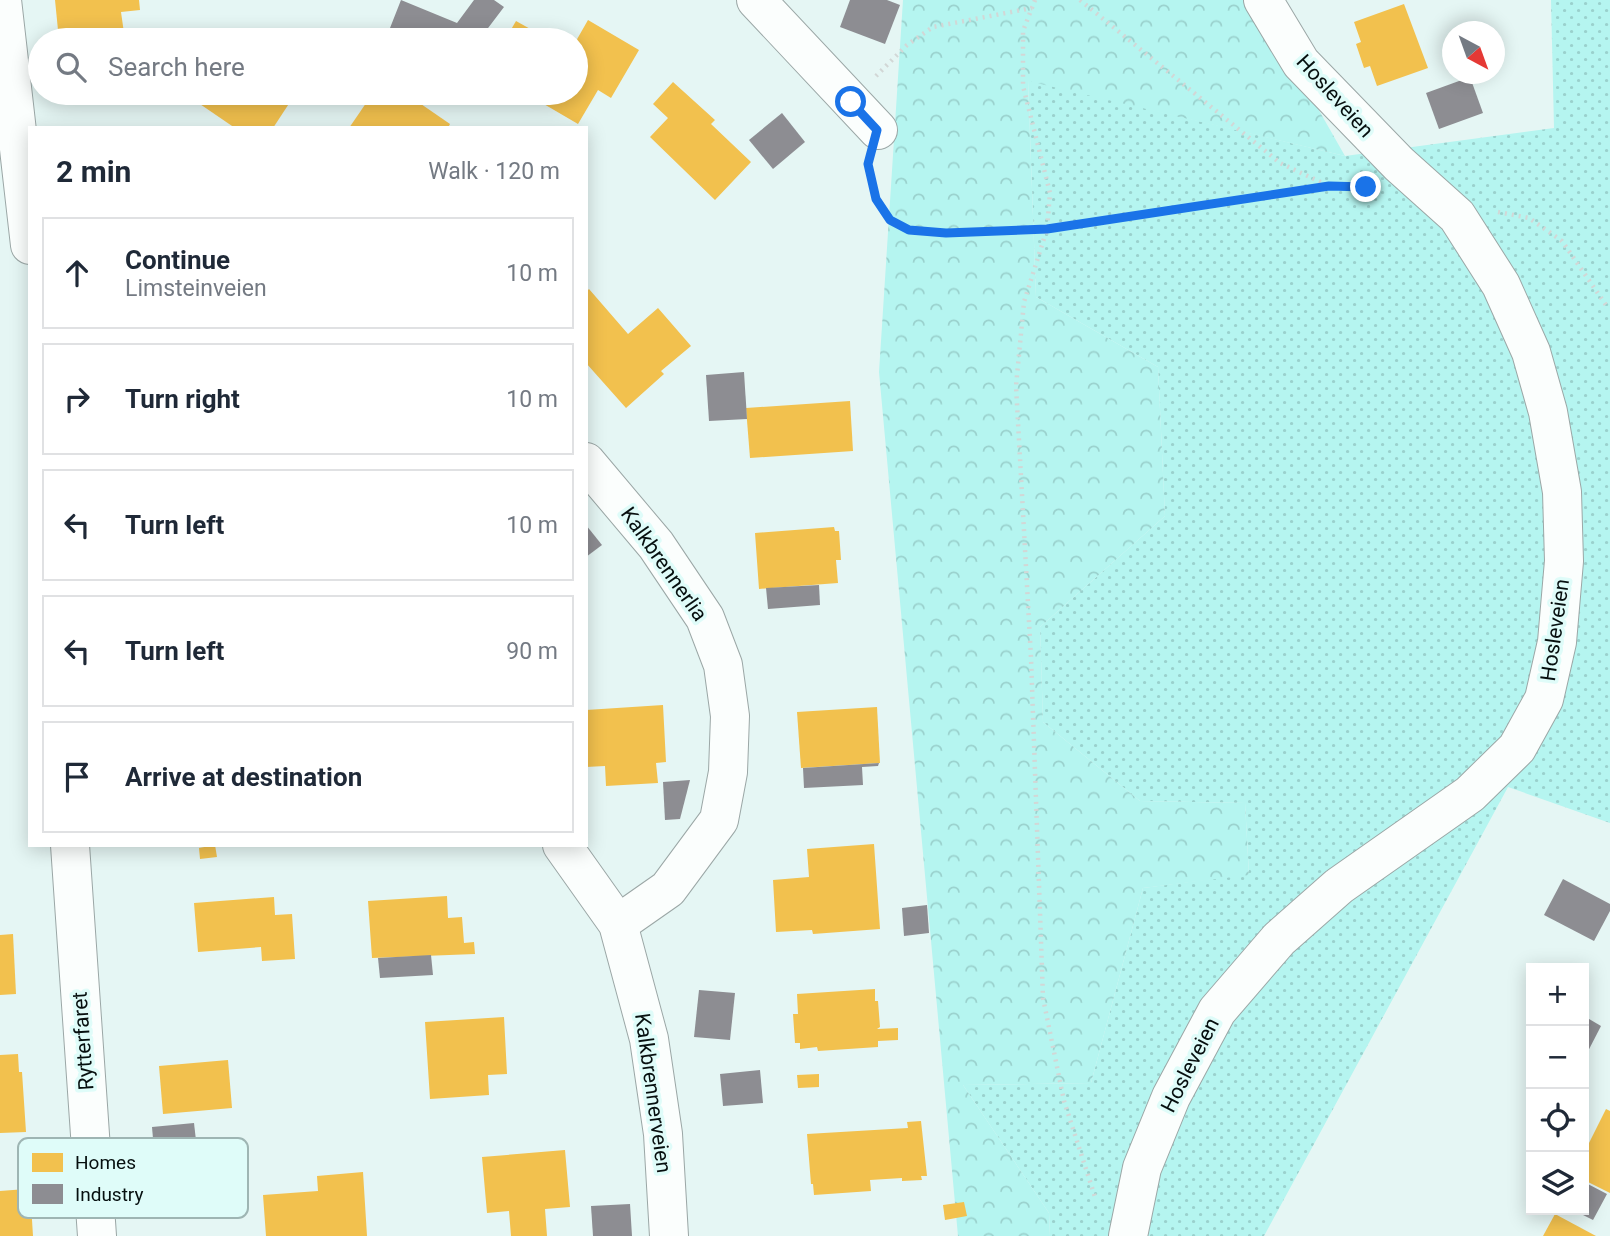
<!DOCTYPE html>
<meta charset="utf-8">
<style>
:root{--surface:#fff;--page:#f6f6f7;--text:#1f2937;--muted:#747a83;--line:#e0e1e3}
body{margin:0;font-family:Roboto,sans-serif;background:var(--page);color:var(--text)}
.controls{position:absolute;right:21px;bottom:21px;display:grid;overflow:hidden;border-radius:0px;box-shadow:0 4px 18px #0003}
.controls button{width:63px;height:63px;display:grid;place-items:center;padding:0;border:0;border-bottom:2px solid var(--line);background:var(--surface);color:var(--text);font:35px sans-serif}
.compass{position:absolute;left:1442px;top:21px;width:63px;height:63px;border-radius:50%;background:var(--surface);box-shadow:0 4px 18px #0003;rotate:139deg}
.stop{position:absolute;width:21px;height:21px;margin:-16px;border:5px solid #1a73e8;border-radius:50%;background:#fff}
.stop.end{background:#1a73e8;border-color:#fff;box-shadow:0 2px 7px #0008}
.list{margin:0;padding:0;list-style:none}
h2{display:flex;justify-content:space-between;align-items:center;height:91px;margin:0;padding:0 28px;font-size:30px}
h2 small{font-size:23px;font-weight:400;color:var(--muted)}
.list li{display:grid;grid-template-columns:46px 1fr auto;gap:21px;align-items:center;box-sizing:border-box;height:112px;margin:0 14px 14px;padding:0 14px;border:2px solid var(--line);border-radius:0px}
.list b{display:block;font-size:26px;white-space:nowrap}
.list p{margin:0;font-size:23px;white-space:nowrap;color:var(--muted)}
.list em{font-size:23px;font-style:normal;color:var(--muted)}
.icon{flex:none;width:38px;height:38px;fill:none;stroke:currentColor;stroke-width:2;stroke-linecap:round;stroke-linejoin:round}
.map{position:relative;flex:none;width:1610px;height:1236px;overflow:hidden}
.search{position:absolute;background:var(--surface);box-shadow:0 4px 18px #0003;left:28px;top:28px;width:560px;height:77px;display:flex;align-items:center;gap:18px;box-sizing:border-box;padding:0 24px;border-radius:38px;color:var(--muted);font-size:26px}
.panel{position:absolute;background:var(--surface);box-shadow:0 4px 18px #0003;left:28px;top:126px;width:560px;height:721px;border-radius:0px}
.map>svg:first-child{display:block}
</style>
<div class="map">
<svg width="1610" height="1236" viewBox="0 0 1610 1236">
<defs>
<pattern id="grass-dots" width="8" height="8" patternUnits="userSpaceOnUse" patternTransform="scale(1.75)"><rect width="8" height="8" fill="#b5f5f0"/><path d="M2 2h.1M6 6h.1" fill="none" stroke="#9ad1cd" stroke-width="1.8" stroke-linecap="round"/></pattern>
<pattern id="forest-crowns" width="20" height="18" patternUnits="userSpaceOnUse" patternTransform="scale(1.75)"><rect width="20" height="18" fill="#b5f5f0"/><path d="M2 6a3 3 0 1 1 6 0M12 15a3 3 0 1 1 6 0" fill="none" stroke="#9ad1cd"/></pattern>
</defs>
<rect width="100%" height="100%" fill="#e5f6f4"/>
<!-- grass -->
<path fill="url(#grass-dots)" d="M1551,0H1610V823L1508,787L1264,1236H1050L1049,1213L963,1085L1091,1083L1143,888L1249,874L1245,803L1140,801L1043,722L1040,627L1165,516L1158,367L1036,297L1028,80L1345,156L1554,128Z"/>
<!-- forest -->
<path fill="url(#forest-crowns)" d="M903,0H1256L1345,156L1028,81L1036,297L1158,367L1165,516L1040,627L1043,722L1140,801L1245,803L1249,875L1143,888L1091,1083L963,1085L1049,1213L1050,1236H958L879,372Z"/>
<!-- homes -->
<g fill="#f2c14e">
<path d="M55,0H139L140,10L121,12L125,40H59Z"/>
<path d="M1404,4L1428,68L1377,86L1370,66L1364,68L1356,44L1361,42L1354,22Z"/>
<path d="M588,20L639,50L611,98L598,90L578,124L525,93H576V41Z"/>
<path d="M516,21L550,40H505Z"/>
<path d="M673,82L715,120L711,124L751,162L715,200L650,137L668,118L653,104Z"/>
<path d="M199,93H296L273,128H235L194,100Z"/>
<path d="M373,93H405L450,124L448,128H349Z"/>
<path d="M589,289L628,334L658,308L691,346L661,371L664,374L626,408L586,363V292Z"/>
<path d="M850,401L853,451L750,458L746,408Z"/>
<path d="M834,527L835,531H839L841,560H836L838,583L759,589L755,533Z"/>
<path d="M663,705L666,762L656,763L658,783L606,786L605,766L586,767V710Z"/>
<path d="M877,707L880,763L801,768L797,712Z"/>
<path d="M874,844L880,929L813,934L812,930L776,932L773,880L809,877L807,849Z"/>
<path d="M215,845L217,857L200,859L199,848Z"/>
<path d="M447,896L448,918L462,917L464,943L474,942L475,954L372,958L368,901Z"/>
<path d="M274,897L275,915L292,914L295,959L262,961L261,947L198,952L194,903Z"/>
<path d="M13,934L16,994L0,995V935Z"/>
<path d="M875,989V1001H878L880,1027L877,1029L898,1028V1040L878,1041V1047L818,1051L817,1047L800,1049V1043H795L793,1014H798L797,994Z"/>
<path d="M504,1017L507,1074L488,1075L489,1095L430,1099L425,1022Z"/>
<path d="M18,1054L19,1072H22L26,1132L0,1133V1055Z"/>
<path d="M228,1060L232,1108L163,1114L159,1066Z"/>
<path d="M819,1074V1087L798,1088L797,1075Z"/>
<path d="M1606,1109L1610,1111V1193L1584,1180V1153Z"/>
<path d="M921,1121L927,1176H921L922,1180L902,1181V1178L870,1180L871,1191L814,1195L813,1184H811L807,1134L908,1128L907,1122Z"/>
<path d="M565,1150L570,1207L545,1209L547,1236H511L509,1211L487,1213L482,1157Z"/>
<path d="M363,1172L367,1236H266L263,1195L318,1191L317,1176Z"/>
<path d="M26,1189L28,1204H31L33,1236H0V1191Z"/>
<path d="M964,1202L967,1216L945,1220L943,1205Z"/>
<path d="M1555,1214L1596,1236H1543Z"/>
</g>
<!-- industry -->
<g fill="#8d8d92">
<path d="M401,0L457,23L474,0H494L504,7L479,40H420L390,28Z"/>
<path d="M850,0H887L900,5L885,44L840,27Z"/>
<path d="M1470,77L1483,113L1439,129L1426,93Z"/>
<path d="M79,93H131L132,100L80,105Z"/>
<path d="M782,113L805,142L773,169L749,140Z"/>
<path d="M744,372L747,419L709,421L706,375Z"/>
<path d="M586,525L602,545L586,557Z"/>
<path d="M819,585L820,605L768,609L766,588Z"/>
<path d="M879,763L878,766L862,767L863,785L804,788L803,768Z"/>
<path d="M690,780L680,819L665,820L663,782Z"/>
<path d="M1563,879L1610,904V911L1594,941L1544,915Z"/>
<path d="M927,905L929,933L904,936L902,908Z"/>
<path d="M431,955L433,975L380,978L378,958Z"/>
<path d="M699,990L735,993L730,1040L694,1037Z"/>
<path d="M1584,1016L1601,1026L1584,1059Z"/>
<path d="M760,1070L763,1103L723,1106L720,1074Z"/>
<path d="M194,1123L198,1158L155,1162L152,1127Z"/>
<path d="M1584,1182L1607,1194L1593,1220L1573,1210H1584Z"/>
<path d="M630,1204L632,1236H593L591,1206Z"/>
</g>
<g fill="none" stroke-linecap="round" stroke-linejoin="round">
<!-- minor casing -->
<g stroke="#9ba7a6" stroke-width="40">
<g id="minor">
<path d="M2,0L30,245"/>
<path d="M756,0L878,130"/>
<path d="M586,462L656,545L705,618L723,665L730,716L728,772L719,820L668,889L618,924"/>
<path d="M70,845L97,1236"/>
<path d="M562,845L618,924L649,1039L663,1134L669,1236"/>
<path d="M1128,1236L1142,1168L1171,1097L1217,1011L1279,939L1339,886L1470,794L1517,748L1544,699L1557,642L1564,561L1562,492L1548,412L1531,352L1501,285L1457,216L1399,164L1301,63L1263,0"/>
</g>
</g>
<!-- path -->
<g stroke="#d2d7d6" stroke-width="4.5" stroke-dasharray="2 5" stroke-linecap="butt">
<path d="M1035,0L1023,31V86L1050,193L1047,229L1024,302L1016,386L1031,658L1043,998L1064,1101L1096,1200"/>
<path d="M1080,0L1280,163L1329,186L1369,185"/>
<path d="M876,76L907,45L933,27L1032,8"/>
<path d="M869,163C871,191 879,216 906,228C924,237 960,232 980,232C1097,226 1213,203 1329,186"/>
<path d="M1498,212L1529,218L1562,241L1606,305L1610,307"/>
</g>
<!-- minor -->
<use href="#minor" stroke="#fbfefd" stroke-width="38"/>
</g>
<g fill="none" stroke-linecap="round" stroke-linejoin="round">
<!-- route -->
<path stroke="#1a73e8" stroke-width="9" d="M851,102L877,130L868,164L876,199L890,220L909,230L946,233L1047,229L1329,186L1366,187"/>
</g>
<g text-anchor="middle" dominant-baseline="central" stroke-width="7" stroke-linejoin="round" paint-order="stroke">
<!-- street labels -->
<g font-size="21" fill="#060f0f" stroke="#dffcf9">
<text transform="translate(1335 96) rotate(48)">Hosleveien</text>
<text transform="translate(664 564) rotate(55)">Kalkbrennerlia</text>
<text transform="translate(1555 630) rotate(-82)">Hosleveien</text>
<text transform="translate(83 1041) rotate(-94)">Rytterfaret</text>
<text transform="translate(1190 1065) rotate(-63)">Hosleveien</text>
<text transform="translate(653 1093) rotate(82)">Kalkbrennerveien</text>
</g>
</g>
<!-- legend -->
<rect x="18" y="1138" width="230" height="80" rx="10" fill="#dffcf9" stroke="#9eb5b3" stroke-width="2"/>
<rect x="32" y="1153" width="31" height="19" fill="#f2c14e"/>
<rect x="32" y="1184" width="31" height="20" fill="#8d8d92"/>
<g font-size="19" fill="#060f0f">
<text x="75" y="1169">Homes</text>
<text x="75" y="1201">Industry</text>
</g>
</svg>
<div class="controls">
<button>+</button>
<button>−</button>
<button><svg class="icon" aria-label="locate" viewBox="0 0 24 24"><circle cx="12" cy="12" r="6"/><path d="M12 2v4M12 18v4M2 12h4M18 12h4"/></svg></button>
<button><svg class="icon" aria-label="layers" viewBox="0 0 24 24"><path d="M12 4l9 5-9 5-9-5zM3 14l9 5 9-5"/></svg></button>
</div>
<svg class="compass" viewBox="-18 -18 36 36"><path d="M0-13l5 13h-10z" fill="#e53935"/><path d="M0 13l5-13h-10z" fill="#747a83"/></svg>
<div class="stop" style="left:851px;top:102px"></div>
<div class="stop end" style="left:1366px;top:187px"></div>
<div class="search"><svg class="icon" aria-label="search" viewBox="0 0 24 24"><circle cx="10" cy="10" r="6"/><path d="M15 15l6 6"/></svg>Search here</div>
<section class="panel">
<h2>2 min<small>Walk · 120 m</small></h2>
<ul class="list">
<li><svg class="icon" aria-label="ahead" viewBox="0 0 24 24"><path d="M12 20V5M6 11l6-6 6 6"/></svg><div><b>Continue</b><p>Limsteinveien</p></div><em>10 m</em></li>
<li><svg class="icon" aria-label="right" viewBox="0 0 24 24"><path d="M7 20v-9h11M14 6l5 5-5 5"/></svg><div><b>Turn right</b></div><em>10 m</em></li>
<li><svg class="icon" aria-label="left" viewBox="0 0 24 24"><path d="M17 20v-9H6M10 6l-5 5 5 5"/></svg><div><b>Turn left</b></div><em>10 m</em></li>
<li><svg class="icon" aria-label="left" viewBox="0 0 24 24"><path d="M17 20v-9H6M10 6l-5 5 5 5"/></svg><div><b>Turn left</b></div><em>90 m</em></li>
<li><svg class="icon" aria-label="arrive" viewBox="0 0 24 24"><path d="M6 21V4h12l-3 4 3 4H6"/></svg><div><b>Arrive at destination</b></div></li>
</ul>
</section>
</div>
